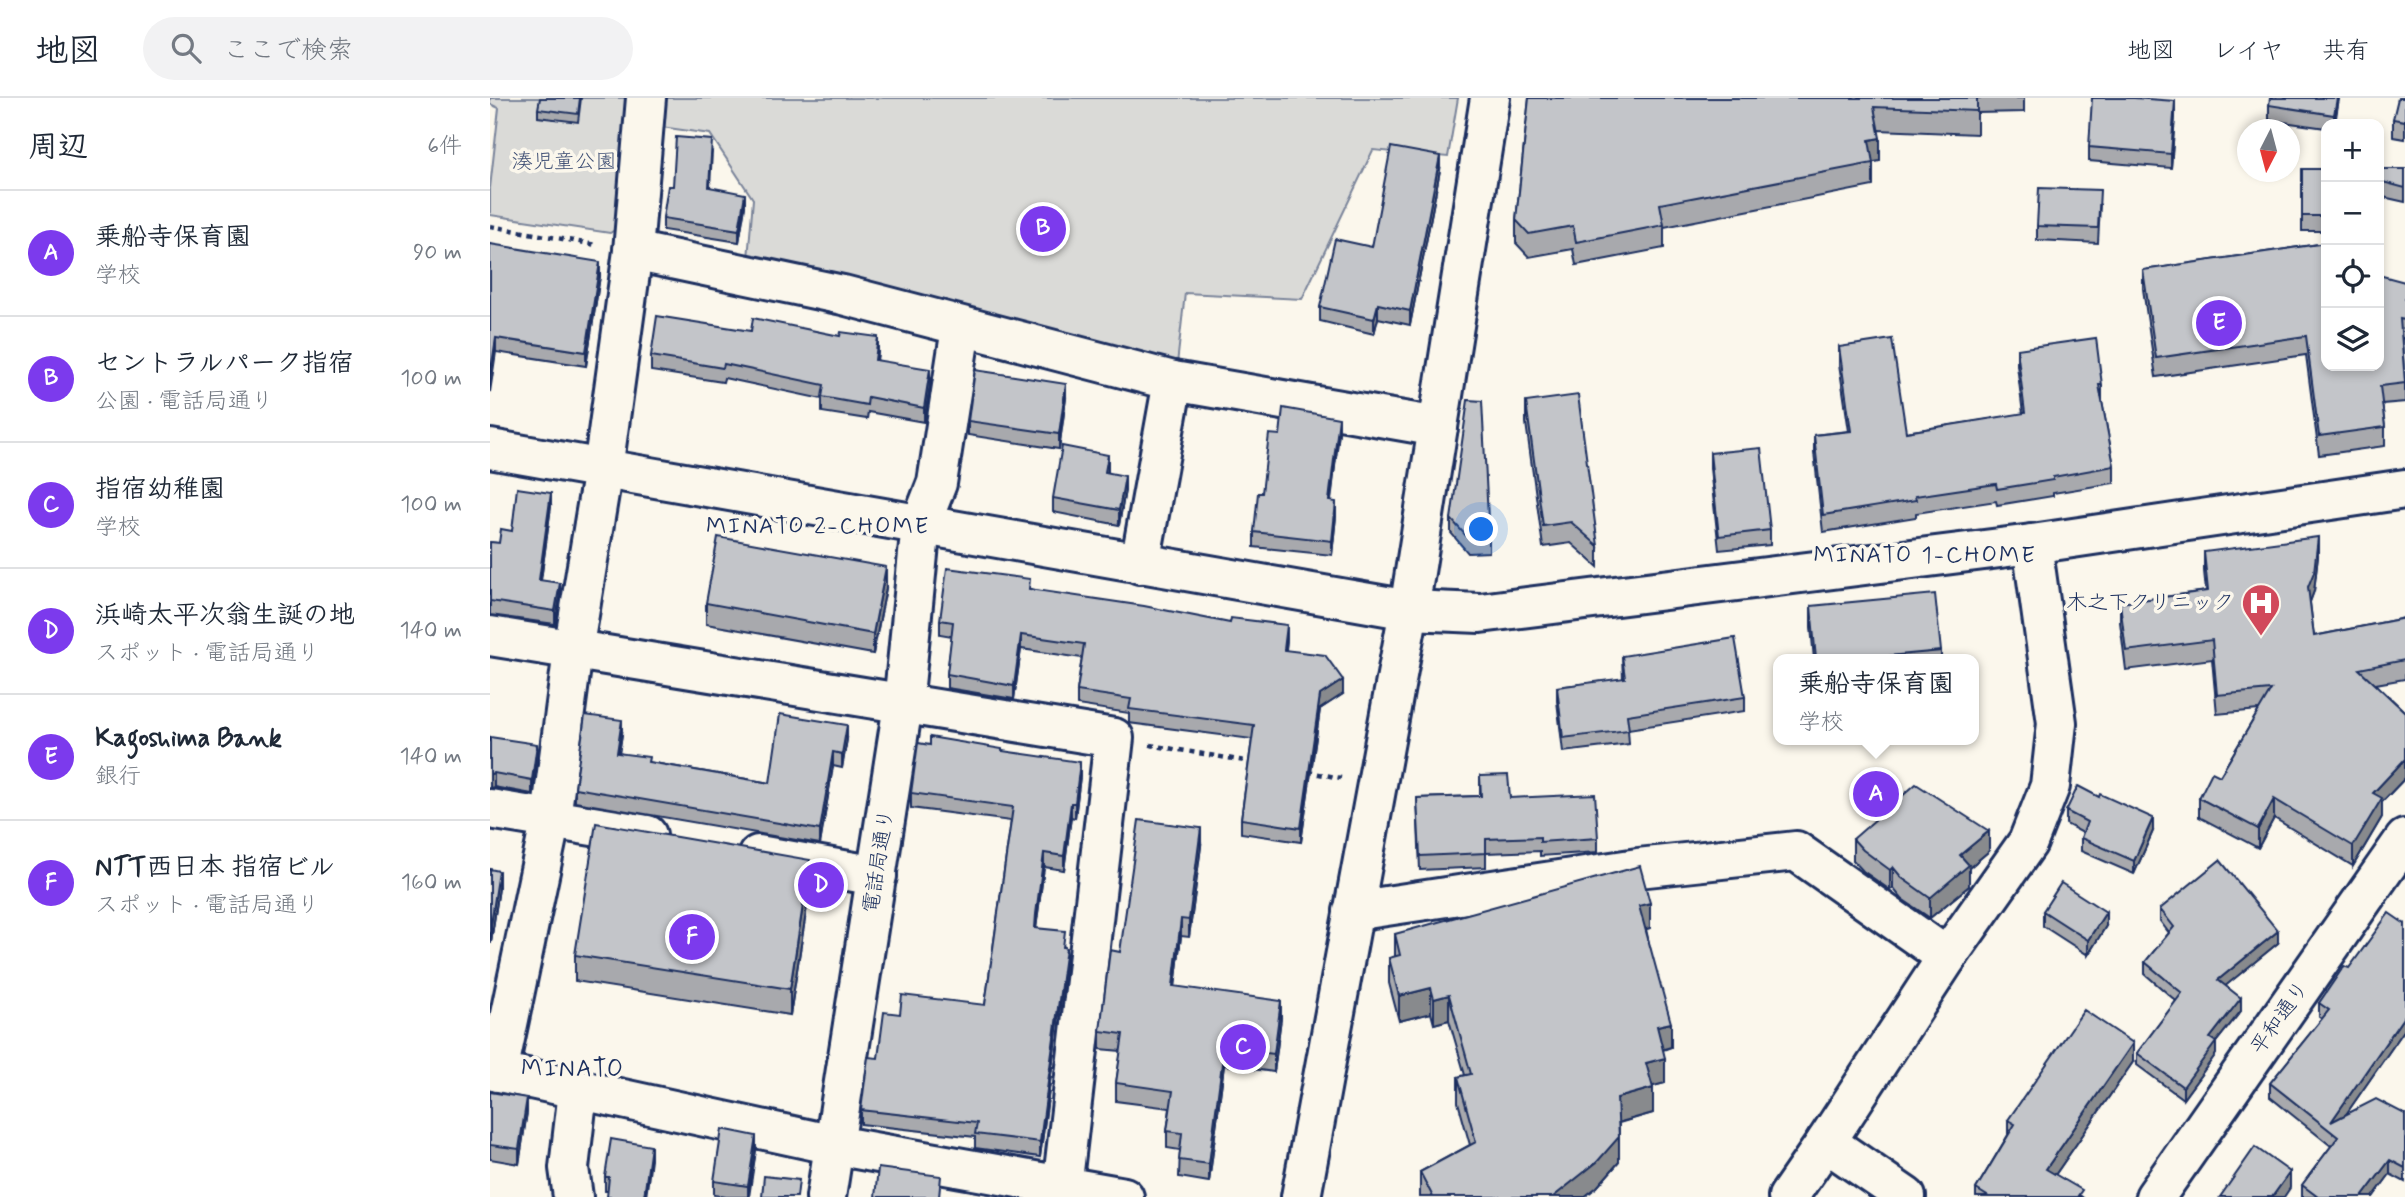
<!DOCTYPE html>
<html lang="ja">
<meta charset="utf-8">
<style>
:root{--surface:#fff;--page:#f2f2f3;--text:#1f2937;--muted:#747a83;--line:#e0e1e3;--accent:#7c3aed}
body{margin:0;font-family:Mynerve,"Klee One",sans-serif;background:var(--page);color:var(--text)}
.controls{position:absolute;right:21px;top:21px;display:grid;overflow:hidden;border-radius:14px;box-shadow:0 4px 10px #0003}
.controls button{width:63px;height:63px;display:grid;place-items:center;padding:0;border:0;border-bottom:2px solid var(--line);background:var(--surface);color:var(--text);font:35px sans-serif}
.compass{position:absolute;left:1747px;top:21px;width:63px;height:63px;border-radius:50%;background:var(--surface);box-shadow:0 4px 10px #0003;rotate:186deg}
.you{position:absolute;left:992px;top:432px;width:24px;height:24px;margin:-18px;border:5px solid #fff;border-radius:50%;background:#1a73e8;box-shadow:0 0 0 10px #1a73e833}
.badge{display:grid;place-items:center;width:46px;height:46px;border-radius:50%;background:var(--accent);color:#fff;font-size:23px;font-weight:700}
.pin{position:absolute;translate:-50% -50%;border:4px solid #fff;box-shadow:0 2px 7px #0006}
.popup{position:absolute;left:1283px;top:556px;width:206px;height:91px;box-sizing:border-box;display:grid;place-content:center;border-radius:14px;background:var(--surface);filter:drop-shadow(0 2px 5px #0005);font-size:23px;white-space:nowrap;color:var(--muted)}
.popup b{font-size:26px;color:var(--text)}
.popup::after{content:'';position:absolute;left:50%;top:100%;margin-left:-14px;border:14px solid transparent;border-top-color:var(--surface)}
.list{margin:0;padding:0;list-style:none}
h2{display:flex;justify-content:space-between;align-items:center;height:91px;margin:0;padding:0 28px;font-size:30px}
h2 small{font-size:23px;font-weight:400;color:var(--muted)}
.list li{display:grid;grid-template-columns:46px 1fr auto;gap:21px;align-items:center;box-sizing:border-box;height:126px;padding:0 28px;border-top:2px solid var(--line)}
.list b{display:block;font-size:26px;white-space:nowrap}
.list p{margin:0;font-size:23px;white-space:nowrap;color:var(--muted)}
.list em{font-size:23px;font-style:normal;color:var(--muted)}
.icon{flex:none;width:38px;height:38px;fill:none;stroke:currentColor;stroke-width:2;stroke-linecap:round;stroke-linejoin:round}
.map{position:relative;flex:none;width:1915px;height:1099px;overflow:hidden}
header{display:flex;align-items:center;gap:42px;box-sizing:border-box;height:98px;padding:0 35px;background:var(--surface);border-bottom:2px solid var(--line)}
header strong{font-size:33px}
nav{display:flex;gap:38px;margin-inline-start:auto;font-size:24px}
.search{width:490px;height:63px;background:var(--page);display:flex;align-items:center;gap:18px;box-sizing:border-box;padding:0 24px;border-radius:38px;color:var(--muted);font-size:26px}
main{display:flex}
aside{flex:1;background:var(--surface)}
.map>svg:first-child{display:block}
</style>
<header>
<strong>地図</strong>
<div class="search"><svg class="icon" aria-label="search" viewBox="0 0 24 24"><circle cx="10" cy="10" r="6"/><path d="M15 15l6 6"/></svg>ここで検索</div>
<nav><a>地図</a><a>レイヤ</a><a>共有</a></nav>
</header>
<main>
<aside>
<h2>周辺<small>6件</small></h2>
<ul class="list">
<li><span class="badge">A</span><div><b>乗船寺保育園</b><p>学校</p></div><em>90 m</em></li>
<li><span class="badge">B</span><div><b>セントラルパーク指宿</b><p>公園 · 電話局通り</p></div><em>100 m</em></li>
<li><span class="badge">C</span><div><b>指宿幼稚園</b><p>学校</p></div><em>100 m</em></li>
<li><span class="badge">D</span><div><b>浜崎太平次翁生誕の地</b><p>スポット · 電話局通り</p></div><em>140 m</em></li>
<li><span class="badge">E</span><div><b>Kagoshima Bank</b><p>銀行</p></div><em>140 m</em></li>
<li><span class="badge">F</span><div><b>NTT西日本 指宿ビル</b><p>スポット · 電話局通り</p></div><em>160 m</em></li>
</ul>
</aside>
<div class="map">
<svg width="1915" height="1099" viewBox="0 0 1915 1099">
<rect width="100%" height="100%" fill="#fbf7ec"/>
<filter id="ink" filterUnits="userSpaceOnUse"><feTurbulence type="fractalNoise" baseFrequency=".0143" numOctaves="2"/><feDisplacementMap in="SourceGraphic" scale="14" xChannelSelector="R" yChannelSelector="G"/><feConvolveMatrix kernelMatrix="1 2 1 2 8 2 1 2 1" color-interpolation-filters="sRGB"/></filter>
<g filter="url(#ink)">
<!-- green -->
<g fill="#dadad7" stroke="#7a849a" stroke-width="2">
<path d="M0,0H145L132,127L120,135L0,117V90L9,10L0,6Z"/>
<path d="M167,0H968L958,59L883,52L812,201L695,195L686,275L258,161L263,101L220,36L164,28Z"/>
</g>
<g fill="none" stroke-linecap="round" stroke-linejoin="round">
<!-- street casing -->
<g stroke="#1b2f5e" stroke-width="44">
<g id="street">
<path d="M143,153L353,197L683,283L948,329"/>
<path d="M650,466L683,283"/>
<path d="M0,538L624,640L571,1099"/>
<path d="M0,711L157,737"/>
<path d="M268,757L387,778"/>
<path d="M863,813L1148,770L1306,753L1457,859"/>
<path d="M0,972L344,1047L634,1099"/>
<path d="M8,974L61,720L83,553L113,371L143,153L156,0"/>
<path d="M1336,1044L1416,1099"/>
<path d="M83,1099L79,1070L88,993"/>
<path d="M336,1099L413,607L431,426L447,385L471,230"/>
<path d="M1298,1099L1336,1044L1457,859L1538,744L1560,688L1567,625L1542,446"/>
</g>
</g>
<!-- secondary casing -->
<g stroke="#1b2f5e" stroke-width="44">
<g id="secondary">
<path d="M0,351L919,512L990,515L1542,446L1915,391"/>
<path d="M811,1099L919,512L1000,0"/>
<path d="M1665,1099L1915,741"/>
</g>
</g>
<!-- path -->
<g stroke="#1b2f5e" stroke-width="4.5" stroke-dasharray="5 5" stroke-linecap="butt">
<path d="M0,128L106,147"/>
<path d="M660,647L761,664"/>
<path d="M818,674L851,680"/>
</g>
<!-- street -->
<use href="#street" stroke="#fbf7ec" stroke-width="38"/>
<!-- secondary -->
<use href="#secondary" stroke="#fbf7ec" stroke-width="38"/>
</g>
<!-- wall -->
<g fill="#a8a9ad" stroke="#1b2f5e" stroke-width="2">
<path d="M91,0L88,24L48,19V11Z"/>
<path d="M1039,0H1534V14L1487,15V36L1388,32L1390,63L1383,64V88L1174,129V150L1086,167L1083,151L1039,159L1026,145V122Z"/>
<path d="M1849,0L1845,26H1836V30L1779,22V7Z"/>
<path d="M1915,0V41L1903,39V21Z"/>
<path d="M1685,18L1681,70L1599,63V49Z"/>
<path d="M222,54L220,89L255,108L249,144L173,132V120L183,88Z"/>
<rect x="1812" y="71" width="24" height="62"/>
<path d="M1889,71H1915V104L1893,99L1889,111Z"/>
<path d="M950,72L920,227L888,220L884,236L830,223V209Z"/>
<path d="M1610,107L1608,145L1547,142V128Z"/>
<path d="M1836,145V268L1915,184V241L1912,240L1915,284V304L1892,306L1895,329V348L1829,357L1816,257L1666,279L1653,191V172Z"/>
<path d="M0,146L110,178L96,268L6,254Z"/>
<path d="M1349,249L1416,334L1533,316L1527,267V251L1612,287V304L1624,368V385L1563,395V398L1507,407L1506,403L1426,415V419L1333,434L1324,354V337L1359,333L1349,266Z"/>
<path d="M388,254L387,262L440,286L434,324L378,314L377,321L332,314V301L234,280L233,284L161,273V258Z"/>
<path d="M576,300L569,351L478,337V323Z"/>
<path d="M1036,304L1108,448V469L1081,445L1053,449L1036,325Z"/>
<path d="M849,334L841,403L846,418L842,457L764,449V434L772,395L790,337Z"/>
<path d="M1220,355L1280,432V447L1229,452L1220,370Z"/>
<path d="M618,371V374L635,392L629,427L563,414V400Z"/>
<path d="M61,408L51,482L70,498L65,526L0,517V444L9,445L22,433Z"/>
<path d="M961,421L999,440V454L978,455L961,435Z"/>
<path d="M1714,454L1828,458L1824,493L1820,504L1824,538L1915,520V581L1886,586L1915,614V680L1892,704V719L1863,768L1784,720L1768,750L1709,719V700L1730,678L1769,612L1727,616L1722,561L1636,572L1630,524V505L1716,493L1714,473Z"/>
<path d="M396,490L383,556L216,526V505Z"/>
<path d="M540,491L797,541L796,552L853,596L830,611L811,744L751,735V721L762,641L639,625V615L587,607V593L592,560L531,551L524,601L457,590V576L462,538L450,536V522Z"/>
<path d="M1321,508L1451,553V561H1324L1321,529Z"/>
<path d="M1132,558L1255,599V613L1138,631L1139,646L1073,654L1067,603V589L1133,581Z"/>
<path d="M132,636L129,655L159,664L280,685L357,641L352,670L343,668L330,746L85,704V690Z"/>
<path d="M0,639L47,660L42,696L4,689L0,690Z"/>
<path d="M512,653L590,678L585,720L581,719L574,772L554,769L546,830L575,849L576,864L550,1059L485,1050V1039L371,1026V1012L388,960L410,916L495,907L521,723L421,710V695Z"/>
<path d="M990,678L1020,700L1108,740V754L1050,758V753L996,755V769L930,772L927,700L990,698Z"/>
<path d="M1576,713L1663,733L1644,776L1591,753V740L1593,735L1576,726Z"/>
<path d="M1363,741L1499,753L1479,770V788L1440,820L1412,801L1403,790L1400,792L1373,773L1363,762Z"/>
<path d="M711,748L699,839L691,838L685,889L791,920L784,974L734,967L719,1084L689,1079L690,1052L677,1050V1033L680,1010L626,1003V985L631,953L610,951V933L630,854Z"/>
<path d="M0,771L9,790L1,844L0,843Z"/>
<path d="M320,789L300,917L85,883V857Z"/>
<path d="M1670,811L1788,845L1735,888L1751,913L1726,944V956L1693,1001L1647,967V955L1686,903L1655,876V864L1679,835L1670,823Z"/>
<path d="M1553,813L1616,828L1598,857L1553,828Z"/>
<path d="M1915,826V931L1856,1016H1915V1084L1900,1076L1883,1099H1812V1087L1841,1048L1780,999V985L1832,921L1829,919V905L1859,870Z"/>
<path d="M1160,830L1156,831L1181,949L1173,952L1175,985L1163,988V1015L1129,1025V1064L1107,1089L1094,1099H930V1074L980,1047L968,1004V979L975,977L959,922L944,926L941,915L909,923L899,885V860L905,859V836Z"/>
<path d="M1643,964L1565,1077L1592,1099H1486V1091L1518,1037V1022Z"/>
<path d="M0,994L37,1014L29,1066L0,1061Z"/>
<path d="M266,1052L259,1099H236L224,1097V1083Z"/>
<path d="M161,1062L118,1093H115V1079Z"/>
</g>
<!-- shaded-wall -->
<g fill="#888a8d" stroke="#1b2f5e" stroke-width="2">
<path d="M1847,0H1849L1844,26V17Z"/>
<path d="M1685,3V18L1681,70V56Z"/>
<path d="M1390,40V63L1379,65V42Z"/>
<path d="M950,58V72L920,227V213Z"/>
<path d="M1893,84V99L1889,111V97Z"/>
<path d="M255,96V108L249,144V132Z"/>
<path d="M110,164V178L96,268V254Z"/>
<path d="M888,206V220L884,236V221Z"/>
<path d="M388,239V254L385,276V262Z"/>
<path d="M6,240V254L0,294V279Z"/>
<path d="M440,271V286L434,324V310Z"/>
<path d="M576,286V300L569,351V336Z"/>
<path d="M849,320V334L839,417V403Z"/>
<path d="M618,357V371L615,388V374Z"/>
<path d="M635,378V392L629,427V412Z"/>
<path d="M61,395V408L49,496V482Z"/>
<path d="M846,404V418L842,457V443Z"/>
<path d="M1828,439V458L1824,493L1818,509V489Z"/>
<path d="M396,469V490L383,556V536Z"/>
<path d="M70,485V498L65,526V513Z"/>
<path d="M797,527V541L794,566V552Z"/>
<path d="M531,537V551L524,601V588Z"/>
<path d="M853,582V596L830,611L811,744V730L830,597Z"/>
<path d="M132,622V636L127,668V655Z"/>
<path d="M357,627V641L352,670V656Z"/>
<path d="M47,646V660L42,696V682Z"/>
<path d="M343,654V668L330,746V732Z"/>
<path d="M1915,661V680L1892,704V719L1863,768V748L1883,695Z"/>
<path d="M590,664V678L585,720V705Z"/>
<path d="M4,675V689L0,690V676Z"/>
<path d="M1784,701V720L1768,750V731Z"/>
<path d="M581,705V719L574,772V758Z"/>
<path d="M1663,720V733L1644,776V763Z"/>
<path d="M711,730V748L699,839V822Z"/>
<path d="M1499,733V753L1479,770V788L1440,820V800L1470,757Z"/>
<path d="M554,755V769L546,831V816Z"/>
<path d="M320,762V789L300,917V891Z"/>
<path d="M1403,769V790L1400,792V772Z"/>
<path d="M9,773V790L1,844V826Z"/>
<path d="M1160,805V830L1149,833V808Z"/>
<path d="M1616,814V828L1598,857V842Z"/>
<path d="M691,821V838L683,906V888Z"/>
<path d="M1788,833V845L1728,894V882Z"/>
<path d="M576,850V864L550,1059V1044Z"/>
<path d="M941,890V915L909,923V898Z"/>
<path d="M959,897V922L944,926V901Z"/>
<path d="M1751,900V913L1726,944V956L1693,1001V989L1720,940Z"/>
<path d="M791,903V920L784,974V956Z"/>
<path d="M1915,917V931L1843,1035L1841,1024Z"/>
<path d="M1181,925V949L1167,953V928Z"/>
<path d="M1643,945V964L1556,1090V1071Z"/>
<path d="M734,950V967L719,1084V1066Z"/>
<path d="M1175,960V985L1156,990V965Z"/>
<path d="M1163,990V1015L1127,1025V1000Z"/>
<path d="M37,1000V1014L29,1066V1051Z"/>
<path d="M266,1038V1052L258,1099V1088Z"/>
<path d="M1129,1039V1064L1107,1089L1094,1099H1063Z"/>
<path d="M161,1048V1062L156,1099H154Z"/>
<path d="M1900,1062V1076L1883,1099H1872Z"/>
<path d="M1800,1074V1090L1794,1099H1782Z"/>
</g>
<!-- building -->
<g fill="#c3c5c9" stroke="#1b2f5e" stroke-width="2">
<path d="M50,0H90L88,16L48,11Z"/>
<path d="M1039,0H1487V13L1384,9L1390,40L1379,42L1383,65L1170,106L1174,127L1086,144L1083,128L1039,136L1026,122Z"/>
<path d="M1602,0H1644L1685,3L1681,56L1599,49Z"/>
<path d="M1780,0H1847L1844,17L1779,7Z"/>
<path d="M1908,0H1915V23L1903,21Z"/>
<path d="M186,39L222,42L219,89L255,96L249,132L173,120L178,88H183Z"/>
<path d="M901,49L950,58L920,213L888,206L884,221L830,209L845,141L882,149Z"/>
<rect x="1812" y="71" width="24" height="47"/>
<path d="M1889,71H1915V90L1893,84L1889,97Z"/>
<path d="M1549,90L1610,92L1608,130L1547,128Z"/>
<path d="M1836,145V268H1889V177L1915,184V222L1910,221L1915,285L1890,288L1895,329L1829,338L1816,238L1666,260L1653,172Z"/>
<path d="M0,146L110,164L96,254L6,240L0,279Z"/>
<path d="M167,218L261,233L263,220L350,238L351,234L388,239L385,262L440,271L434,310L378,299L377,307L332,299L334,287L234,266L233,270L161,258Z"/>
<path d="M1606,240L1612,287H1609L1624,368L1563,379V382L1507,391L1506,386L1425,398L1426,402L1333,417L1324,337L1361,333L1349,249L1402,241L1416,334L1535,315L1527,251Z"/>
<path d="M485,272L576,286L569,336L478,323Z"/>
<path d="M1088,297L1108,448L1081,424L1053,428L1036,304Z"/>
<path d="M978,302L992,303L999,440H978L961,421Z"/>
<path d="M793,310L849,320L839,403L846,404L842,443L764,434L768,395H772L779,336L790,337Z"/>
<path d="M572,348L618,357L615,374L635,378L629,412L563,400Z"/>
<path d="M1271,350L1280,432L1229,438L1220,355Z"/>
<path d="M27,390L61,395L49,482L70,485L65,513L0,503V444L9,445L11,431L22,433Z"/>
<path d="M228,439L396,469L383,536L216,505Z"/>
<path d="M1828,439L1824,474L1818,489L1824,538L1915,520V562L1869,571L1915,614V661L1883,695L1892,700L1863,748L1784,701L1768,731L1709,700L1722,674L1730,678L1781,592L1727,597L1722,542L1636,553L1630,505L1718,493L1714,454Z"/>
<path d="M457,470L540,481L539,491L654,508L740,525L741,520L797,527L794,552L835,557L853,582L830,597L811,730L751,721L764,627L639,611L641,601L587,593L594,546L531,537L524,588L457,576L463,524L450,522Z"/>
<path d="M1445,496L1451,553L1366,561H1326L1321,508Z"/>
<path d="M1245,540L1255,599L1137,617L1139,632L1073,640L1067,589L1135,580L1132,558Z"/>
<path d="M290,616L357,627L352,656L343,654L330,732L85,690L95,617L132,622L127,655L159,659L158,664L280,685Z"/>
<path d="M0,639L47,646L42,682L4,675L0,676Z"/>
<path d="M440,639L512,651V653L590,664L585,705H581L574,758L554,755L546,816L545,830L575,833L573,849L576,850L550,1044L485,1036L487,1025L371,1012L378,959L388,960L394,914L410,916L412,897L495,907L523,709L421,695L428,645L440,647Z"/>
<path d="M1018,677L1020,700L1105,696L1108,740L1050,744V739L996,741V755L930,758L927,700L991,698L990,678Z"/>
<path d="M1426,686L1499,733L1470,757L1479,767L1440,800L1412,780L1403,769L1400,772L1373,752L1363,741Z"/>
<path d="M1588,688L1609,699L1610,696L1663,720L1644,763L1591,740L1597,724L1576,713Z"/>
<path d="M649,722L711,730L699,822L691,821L683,888L791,903L784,956L734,950L719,1066L689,1062L692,1035L677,1033L683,993L626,985L633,936L610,933L620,852L630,854Z"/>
<path d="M106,725L320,762L300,891L85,857Z"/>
<path d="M1730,762L1788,833L1728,882L1751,900L1720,940L1726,944L1693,989L1647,955L1692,895L1655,864L1684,829L1670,811Z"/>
<path d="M1150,768L1160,805L1149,808L1181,925L1167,928L1175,960L1156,965L1163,990L1127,1000L1129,1039L1107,1064L1063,1099H943L930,1074L986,1044L968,979L981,976L959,897L944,901L941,890L909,898L899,860L910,857L905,836Z"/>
<path d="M0,771L9,773L1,826H0Z"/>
<path d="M1571,785L1616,814L1598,842L1553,813Z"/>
<path d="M1899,815L1915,826V917L1841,1024L1886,1001L1915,1016V1070L1900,1062L1872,1099H1828L1812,1087L1848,1039L1780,985L1839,912L1829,905L1854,868L1859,870Z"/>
<path d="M1594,912L1643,945L1556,1071L1592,1092L1587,1099H1499L1486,1091L1525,1026L1518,1022Z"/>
<path d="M0,994L37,1000L29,1051L0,1047Z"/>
<path d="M232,1031L266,1038L258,1088L224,1083Z"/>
<path d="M121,1041L161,1048L154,1099H117L119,1079H115Z"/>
<path d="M1765,1049L1800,1074L1782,1099H1730Z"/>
<path d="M388,1070L451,1078L449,1099H385Z"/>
<path d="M274,1078L309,1082L307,1099H272Z"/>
</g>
</g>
<!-- icons -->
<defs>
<g id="hospital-pin" transform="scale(2.0125)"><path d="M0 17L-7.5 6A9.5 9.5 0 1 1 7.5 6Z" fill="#d1495b" stroke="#fbf7ec"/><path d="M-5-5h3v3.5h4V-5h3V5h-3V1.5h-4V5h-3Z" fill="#fff"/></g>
</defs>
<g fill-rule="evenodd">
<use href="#hospital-pin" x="1771" y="505"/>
</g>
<g text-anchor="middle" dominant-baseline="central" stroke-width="7" stroke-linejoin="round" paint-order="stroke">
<!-- park labels -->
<g font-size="21" fill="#415176" stroke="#fbf7ec">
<text x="74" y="64">湊児童公園</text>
</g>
<!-- poi labels -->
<g font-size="21" fill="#1b2f5e" stroke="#fbf7ec" text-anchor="end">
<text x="1744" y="505">木之下クリニック</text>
</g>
<!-- street labels -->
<g font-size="21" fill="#1b2f5e" stroke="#fbf7ec">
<text transform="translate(389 763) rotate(-81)">電話局通り</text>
<text transform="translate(1790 920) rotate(-55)">平和通り</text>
</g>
<!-- neighbourhood labels -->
<g font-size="23" letter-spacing="2" fill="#1b2f5e" stroke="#fbf7ec">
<text x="328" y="429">MINATO 2-CHOME</text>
<text x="1435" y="458">MINATO 1-CHOME</text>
</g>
<!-- quarter labels -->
<g font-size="24" letter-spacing="2" fill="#1b2f5e" stroke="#fbf7ec">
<text x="83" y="971">MINATO</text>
</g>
</g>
</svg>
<div class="controls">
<button>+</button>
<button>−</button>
<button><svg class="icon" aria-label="locate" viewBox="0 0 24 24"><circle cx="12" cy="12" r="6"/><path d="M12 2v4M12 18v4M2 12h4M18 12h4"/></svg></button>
<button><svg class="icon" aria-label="layers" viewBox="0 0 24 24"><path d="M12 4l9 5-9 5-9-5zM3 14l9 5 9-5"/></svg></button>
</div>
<svg class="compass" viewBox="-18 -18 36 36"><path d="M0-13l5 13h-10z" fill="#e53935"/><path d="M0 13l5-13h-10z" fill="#747a83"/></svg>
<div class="you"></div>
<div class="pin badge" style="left:1386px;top:696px">A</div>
<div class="popup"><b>乗船寺保育園</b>学校</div>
<div class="pin badge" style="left:553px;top:131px">B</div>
<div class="pin badge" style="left:753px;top:949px">C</div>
<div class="pin badge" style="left:331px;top:787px">D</div>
<div class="pin badge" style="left:1729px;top:225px">E</div>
<div class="pin badge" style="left:202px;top:839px">F</div>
</div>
</main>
